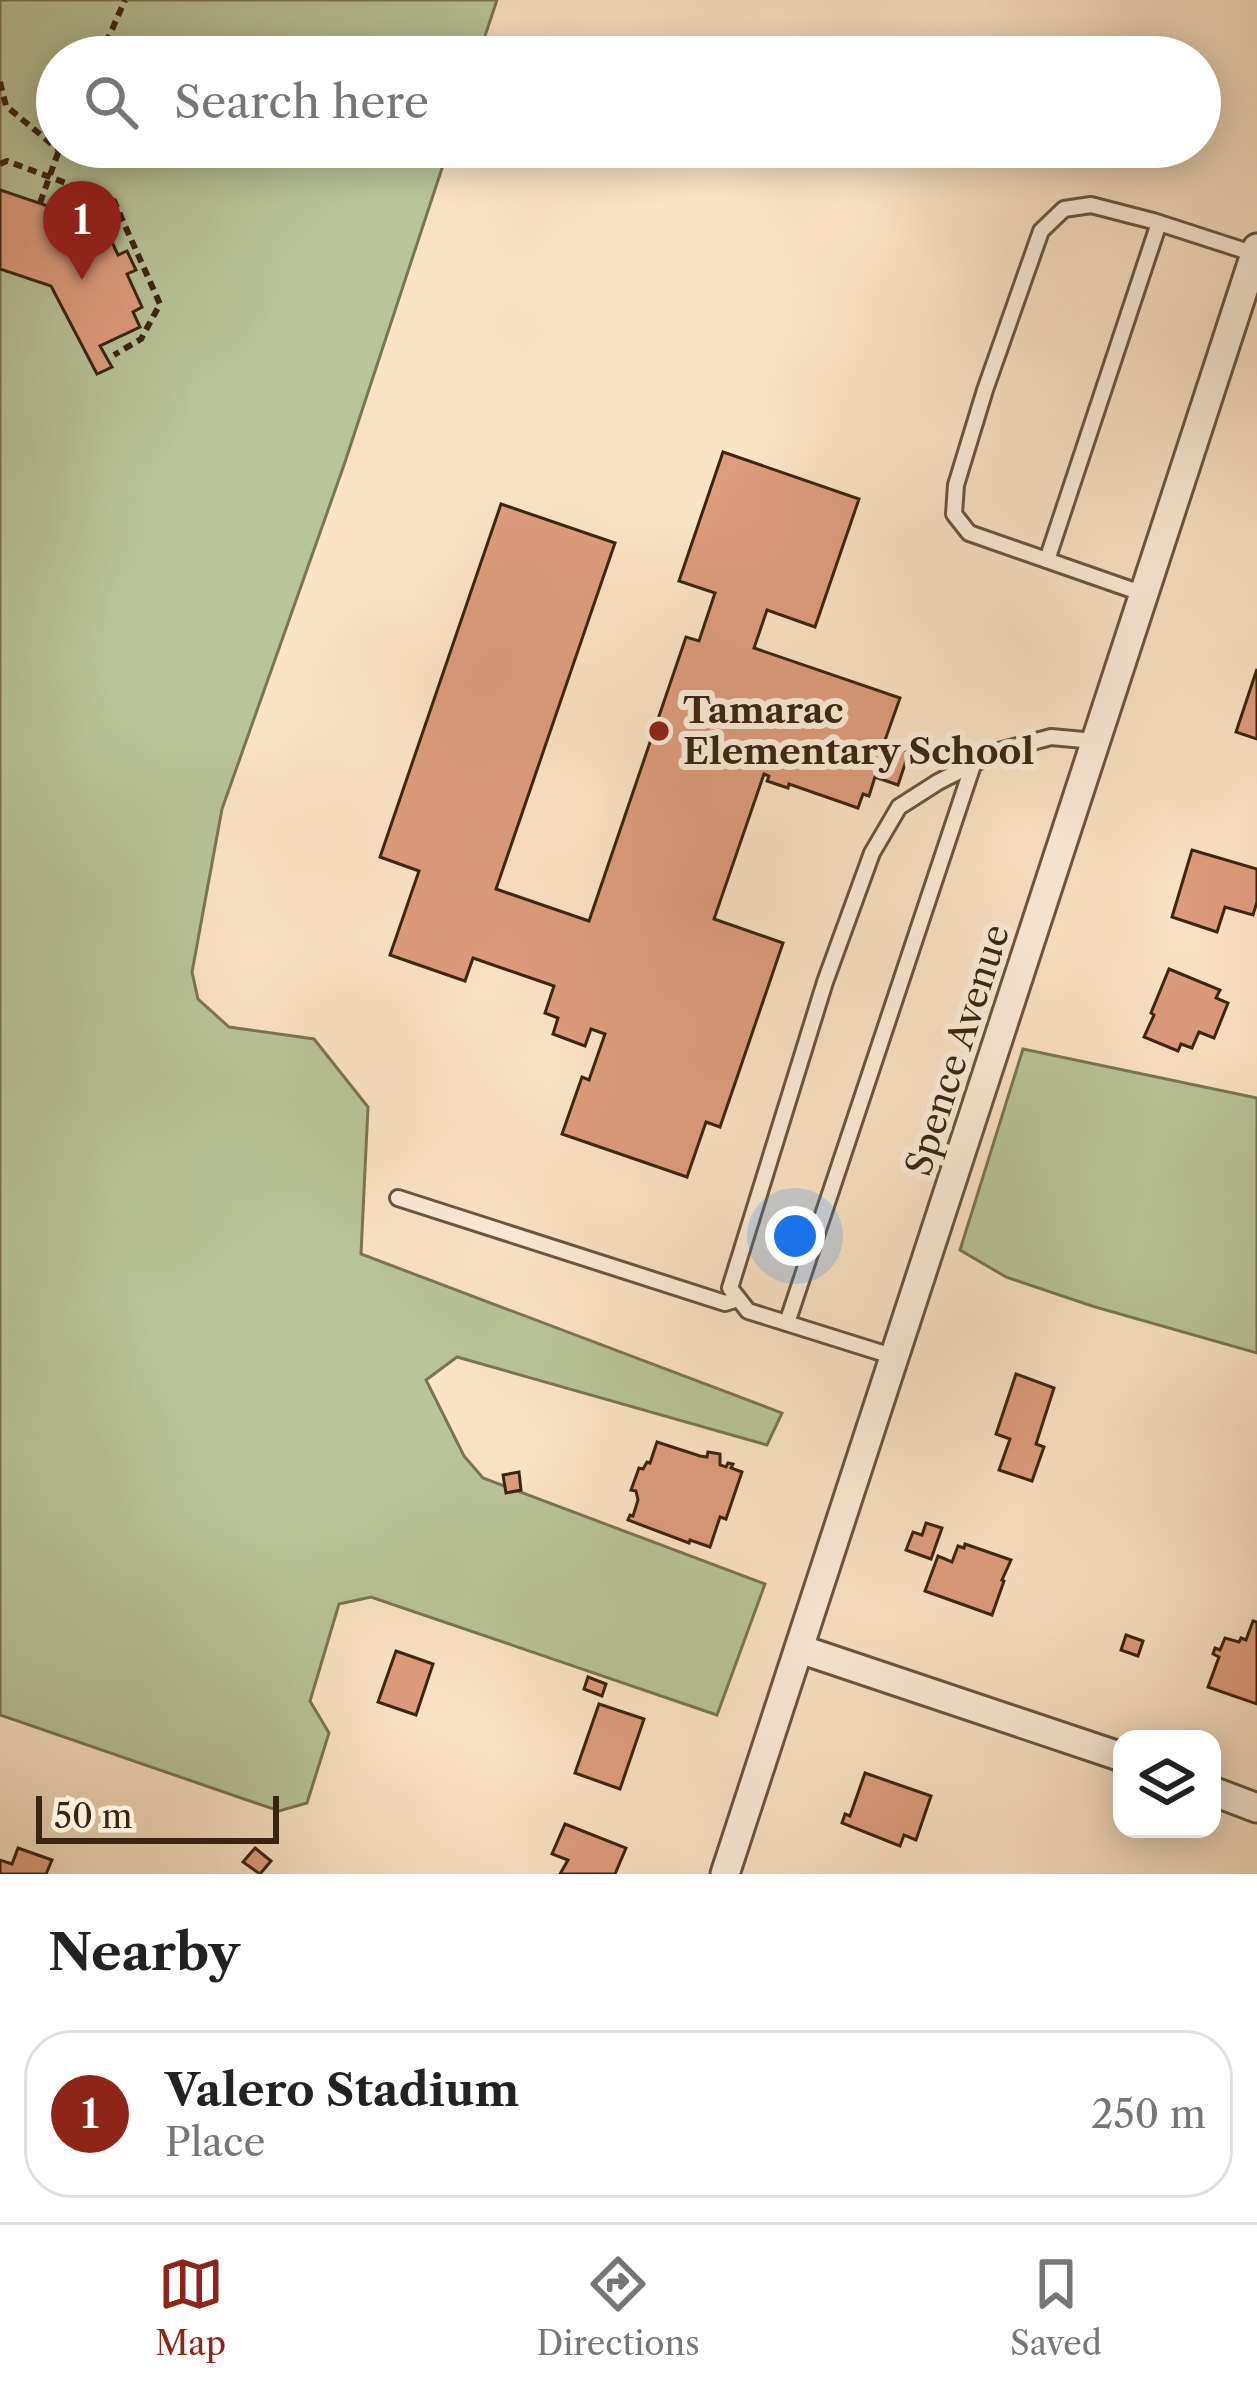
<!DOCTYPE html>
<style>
:root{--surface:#fff;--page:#f2f2f2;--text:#222;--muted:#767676;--line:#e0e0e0;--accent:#8f2418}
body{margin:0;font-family:"Libre Caslon Text",serif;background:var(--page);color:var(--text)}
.controls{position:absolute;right:36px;bottom:36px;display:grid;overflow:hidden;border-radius:24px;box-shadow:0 6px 30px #0003}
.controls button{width:108px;height:108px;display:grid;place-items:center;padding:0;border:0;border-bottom:3px solid var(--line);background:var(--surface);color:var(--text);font:60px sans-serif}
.scale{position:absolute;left:36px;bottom:30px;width:243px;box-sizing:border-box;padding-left:12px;border:6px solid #3b2510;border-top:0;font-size:33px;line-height:42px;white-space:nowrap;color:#3b2510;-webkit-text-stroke:9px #fcedd9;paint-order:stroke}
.you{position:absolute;left:795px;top:1236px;width:42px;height:42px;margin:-30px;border:9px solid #fff;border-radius:50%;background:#1a73e8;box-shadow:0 0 0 18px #1a73e833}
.badge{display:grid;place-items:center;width:78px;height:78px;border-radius:50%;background:var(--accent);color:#fff;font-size:39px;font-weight:700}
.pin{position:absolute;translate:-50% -99px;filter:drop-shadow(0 3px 6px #0008)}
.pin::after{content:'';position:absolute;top:63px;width:42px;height:36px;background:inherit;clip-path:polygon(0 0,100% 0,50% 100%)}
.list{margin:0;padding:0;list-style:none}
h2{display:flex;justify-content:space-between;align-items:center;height:156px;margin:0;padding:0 48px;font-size:51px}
h2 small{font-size:39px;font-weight:400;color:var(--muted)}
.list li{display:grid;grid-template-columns:78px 1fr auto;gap:36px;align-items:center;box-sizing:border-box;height:168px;margin:0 24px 24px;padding:0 24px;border:3px solid var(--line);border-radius:48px}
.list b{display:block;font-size:45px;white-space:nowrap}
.list p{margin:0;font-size:39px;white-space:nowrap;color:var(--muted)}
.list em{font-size:39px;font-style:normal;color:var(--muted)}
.icon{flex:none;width:66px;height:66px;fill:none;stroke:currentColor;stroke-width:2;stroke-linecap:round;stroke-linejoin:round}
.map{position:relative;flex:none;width:1257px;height:1874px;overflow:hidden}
.search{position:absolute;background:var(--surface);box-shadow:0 6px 30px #0003;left:36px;right:36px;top:36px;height:132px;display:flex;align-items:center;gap:30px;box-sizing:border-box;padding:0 42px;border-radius:66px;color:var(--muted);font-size:45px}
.sheet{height:348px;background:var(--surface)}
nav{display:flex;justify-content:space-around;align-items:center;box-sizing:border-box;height:168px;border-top:3px solid var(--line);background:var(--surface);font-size:33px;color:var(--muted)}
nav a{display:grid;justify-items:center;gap:6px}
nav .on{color:var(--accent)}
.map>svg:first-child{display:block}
</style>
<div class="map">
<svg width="1257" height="1874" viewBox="0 0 1257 1874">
<rect width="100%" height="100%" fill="#fbe4c5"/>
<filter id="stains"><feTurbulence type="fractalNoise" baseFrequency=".00167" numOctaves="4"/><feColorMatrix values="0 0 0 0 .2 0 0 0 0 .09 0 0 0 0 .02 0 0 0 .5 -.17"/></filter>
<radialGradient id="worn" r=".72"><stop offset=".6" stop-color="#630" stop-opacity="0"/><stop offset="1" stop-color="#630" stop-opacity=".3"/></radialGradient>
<!-- green -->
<g fill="#b9c599" stroke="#7a7554" stroke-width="3">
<path d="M0,0H497L478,57H57V147H449L344,465L222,809L192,972L198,999L229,1027L314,1039L368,1107L361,1254L782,1413L767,1445L457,1357L426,1380L464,1456L483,1478L765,1584L717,1715L371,1597L339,1604L310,1701L329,1733L307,1803L279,1811L0,1715Z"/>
<path d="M1023,1049L1257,1098V1353L1092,1306L1006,1277L960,1250Z"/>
</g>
<!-- building -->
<g fill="#de9d7e" stroke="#3b2510" stroke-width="3">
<path d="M0,190L104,225L118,255L127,251L136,270L127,274L142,307L133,312L140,327L100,346L112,367L97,374L51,286L0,269Z"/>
<path d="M723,452L859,499L815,627L767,610L754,648L900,698L884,743L909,752L898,785L875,777L869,796L863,794L858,808L789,784L788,788L767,781L769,776L764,774L714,919L783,943L720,1127L706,1122L687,1177L562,1134L582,1077L589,1080L605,1034L591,1029L585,1046L553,1034L558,1018L545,1013L554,986L473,958L465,981L390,955L419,871L380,857L501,504L615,543L496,889L589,921L686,637L699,641L715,593L679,581Z"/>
<path d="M1257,669V739L1236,732Z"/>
<path d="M1192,850L1257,869V902L1253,915L1225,907L1217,932L1172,917Z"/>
<path d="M1169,969L1220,990L1216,998L1228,1003L1214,1038L1199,1032L1192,1048L1181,1044L1178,1051L1144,1037L1154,1015L1151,1013Z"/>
<path d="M1016,1374L1054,1388L1036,1444L1044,1447L1032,1481L999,1470L1010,1439L996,1434Z"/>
<path d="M657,1442L700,1456L707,1457L708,1452L720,1454V1465L726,1467L728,1463L733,1464L731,1468L742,1472L726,1519L720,1517L710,1547L690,1540L689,1543L628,1520L630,1515L633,1516L638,1500L636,1491L631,1490L639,1468L643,1469L647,1462L650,1463Z"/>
<path d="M519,1472L521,1490L506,1493L503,1475Z"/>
<path d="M926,1523L942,1528L931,1559L906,1550L913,1532L922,1535Z"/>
<path d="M965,1544L1011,1560L1002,1580L1004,1581L992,1615L925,1591L938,1556L952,1562L958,1546L964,1548Z"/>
<path d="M1253,1621L1257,1622V1704L1208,1687L1219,1657L1213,1654L1215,1648L1220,1650L1225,1638L1239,1642L1241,1638L1246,1640Z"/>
<path d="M1126,1635L1143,1641L1138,1656L1121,1650Z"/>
<path d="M396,1651L433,1664L416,1715L378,1702Z"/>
<path d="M588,1677L606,1684L602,1696L584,1689Z"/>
<path d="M599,1704L644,1719L620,1789L575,1773Z"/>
<path d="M865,1773L931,1796L916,1840L904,1835L900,1846L842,1823L845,1814L850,1816Z"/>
<path d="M565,1824L626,1848L615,1874H560L568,1860L552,1854Z"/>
<path d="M18,1848L52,1860L46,1874H0V1860L12,1864Z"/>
<path d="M255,1848L271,1861L260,1874L243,1862Z"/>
</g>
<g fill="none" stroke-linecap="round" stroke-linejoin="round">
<!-- lane casing -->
<g stroke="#6b553d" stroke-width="20">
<g id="lane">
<path d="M1047,560L1159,223"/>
<path d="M1144,594L969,533L954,514L956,485L985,390L1041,231L1064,209L1091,205L1153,221L1255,254"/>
<path d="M398,1198L725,1303L738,1299"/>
<path d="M787,1323L973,765"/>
<path d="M895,1357L748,1311L730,1288L825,982L872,853L899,807L938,782L999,751L1051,737L1095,741"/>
</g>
</g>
<!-- street casing -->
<g stroke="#6b553d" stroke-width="33">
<g id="street">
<path d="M800,1649L1122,1757"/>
<path d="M1212,1791L1257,1808"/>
<path d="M725,1874L1257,248"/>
</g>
</g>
<!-- path -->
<g stroke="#3b2510" stroke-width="6" stroke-dasharray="9 6" stroke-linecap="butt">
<path d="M100,57L125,0"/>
<path d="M218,57L231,38"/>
<path d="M0,82L6,106L59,150L91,147"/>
<path d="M0,164L7,161L114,201L160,304L141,339L114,355"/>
<path d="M40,203L59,150"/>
</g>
<!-- lane -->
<use href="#lane" stroke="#fcedd9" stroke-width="14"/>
<!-- street -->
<use href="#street" stroke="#fcedd9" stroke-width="27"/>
</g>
<!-- markers -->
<circle fill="#8f2418" stroke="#fcedd9" stroke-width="4.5" cx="659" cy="731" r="12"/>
<g text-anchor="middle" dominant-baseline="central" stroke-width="12" stroke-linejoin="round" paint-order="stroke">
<!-- poi labels -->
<g font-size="36" font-weight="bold" fill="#3b2510" stroke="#fcedd9" text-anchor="start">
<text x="683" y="710">Tamarac<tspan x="683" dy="41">Elementary School</tspan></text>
</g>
<!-- street labels -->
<g font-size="36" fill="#3b2510" stroke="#fcedd9">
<text transform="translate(957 1050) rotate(-72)">Spence Avenue</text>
</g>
</g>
<rect width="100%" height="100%" filter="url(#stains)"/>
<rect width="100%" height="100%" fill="url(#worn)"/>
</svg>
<div class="controls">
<button><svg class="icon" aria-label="layers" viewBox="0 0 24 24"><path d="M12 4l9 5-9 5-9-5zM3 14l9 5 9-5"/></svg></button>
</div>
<div class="scale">50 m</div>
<div class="you"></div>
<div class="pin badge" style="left:82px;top:280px">1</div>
<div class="search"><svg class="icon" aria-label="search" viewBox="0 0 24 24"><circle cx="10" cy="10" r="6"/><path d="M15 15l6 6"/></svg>Search here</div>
</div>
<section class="sheet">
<h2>Nearby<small></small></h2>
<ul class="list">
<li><span class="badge">1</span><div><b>Valero Stadium</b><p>Place</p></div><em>250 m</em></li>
</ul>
</section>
<nav>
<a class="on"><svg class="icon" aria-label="map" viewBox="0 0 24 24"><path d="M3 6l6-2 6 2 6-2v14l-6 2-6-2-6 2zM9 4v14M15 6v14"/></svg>Map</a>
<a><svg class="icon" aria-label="directions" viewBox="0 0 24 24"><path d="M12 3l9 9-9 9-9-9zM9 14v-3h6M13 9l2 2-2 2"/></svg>Directions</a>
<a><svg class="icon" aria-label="saved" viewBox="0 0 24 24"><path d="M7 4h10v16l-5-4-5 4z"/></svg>Saved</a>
</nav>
